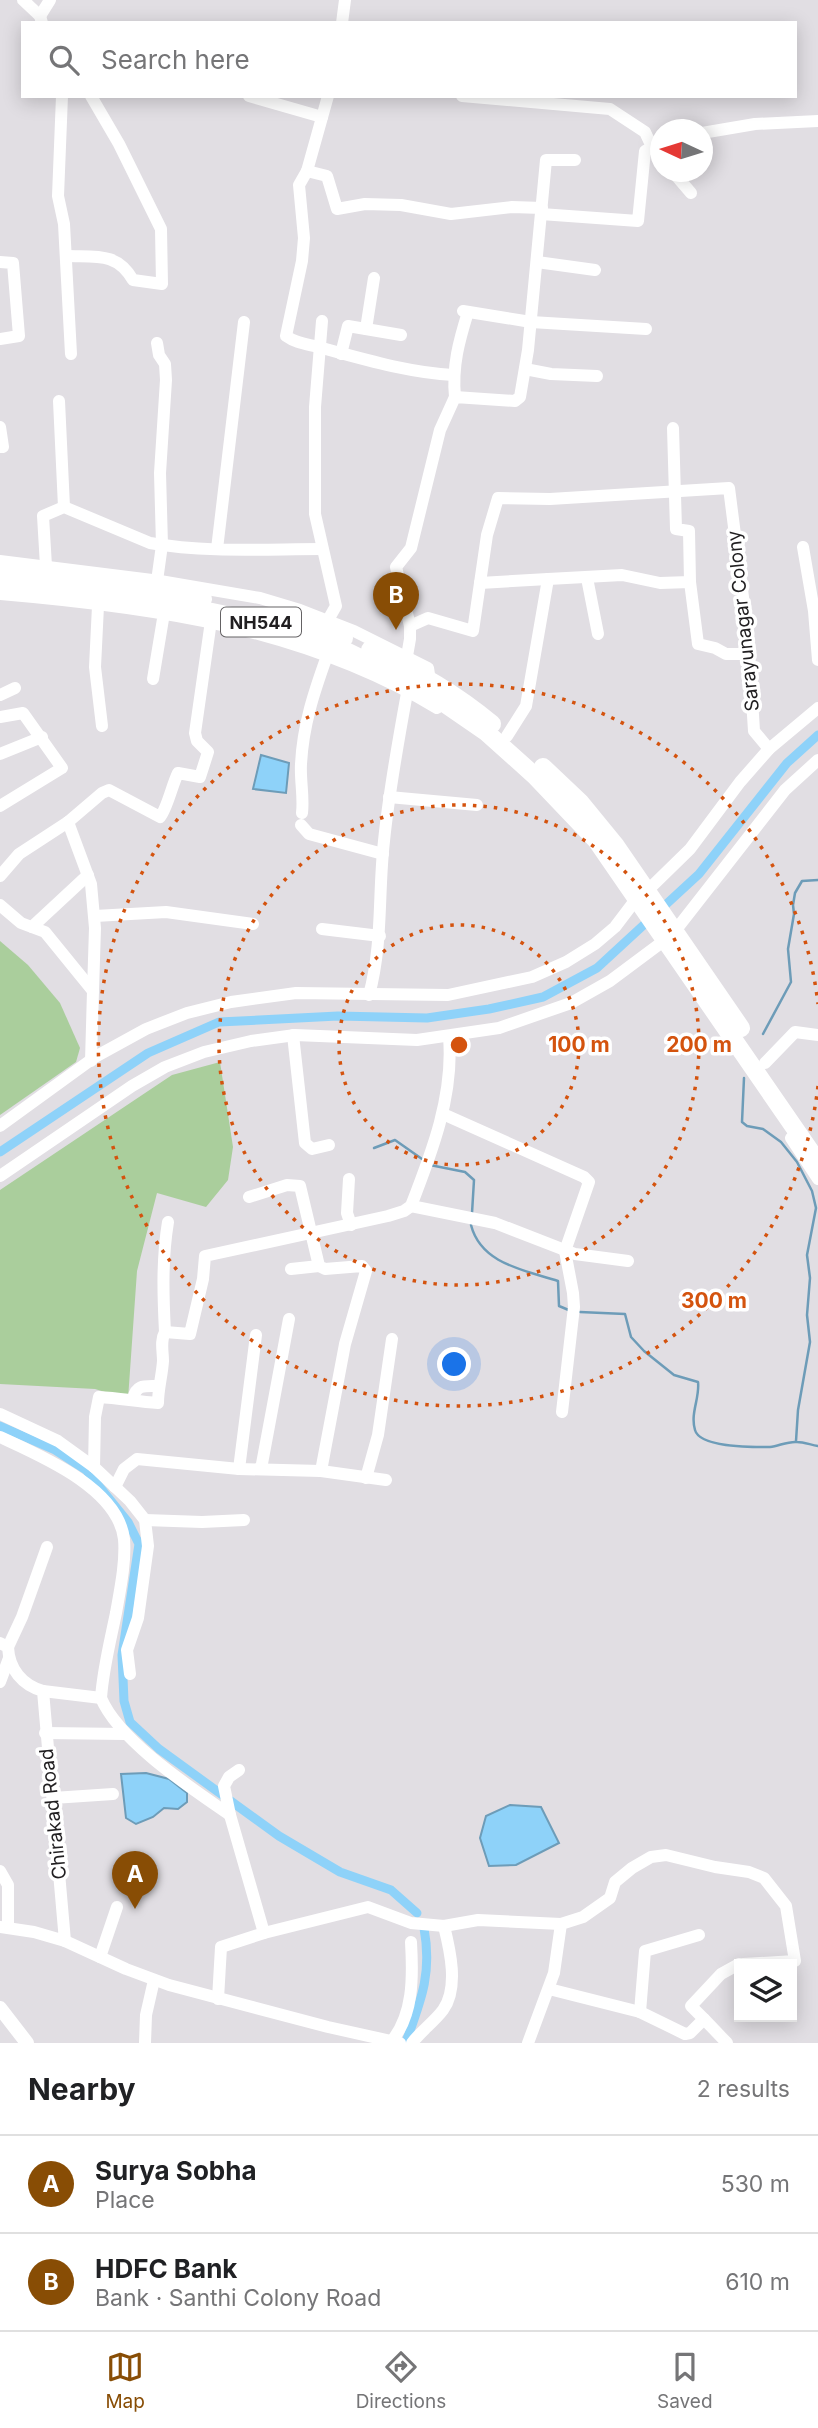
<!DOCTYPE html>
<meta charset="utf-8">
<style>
:root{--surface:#fff;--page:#f2f2f2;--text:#202124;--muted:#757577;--line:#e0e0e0;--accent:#884d05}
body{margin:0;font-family:Inter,sans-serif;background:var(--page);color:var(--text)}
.controls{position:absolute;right:21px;bottom:21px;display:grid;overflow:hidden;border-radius:0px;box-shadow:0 4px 18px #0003}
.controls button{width:63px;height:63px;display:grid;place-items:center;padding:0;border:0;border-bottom:2px solid var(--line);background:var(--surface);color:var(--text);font:35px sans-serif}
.compass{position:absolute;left:650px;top:119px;width:63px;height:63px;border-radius:50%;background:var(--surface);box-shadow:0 4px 18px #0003;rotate:274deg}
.you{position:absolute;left:455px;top:1365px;width:24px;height:24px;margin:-18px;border:5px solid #fff;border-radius:50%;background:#1a73e8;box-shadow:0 0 0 10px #1a73e833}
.badge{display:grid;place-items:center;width:46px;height:46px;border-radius:50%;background:var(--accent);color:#fff;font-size:23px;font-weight:700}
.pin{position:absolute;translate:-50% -58px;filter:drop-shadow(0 2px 4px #0008)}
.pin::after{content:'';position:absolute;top:37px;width:24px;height:21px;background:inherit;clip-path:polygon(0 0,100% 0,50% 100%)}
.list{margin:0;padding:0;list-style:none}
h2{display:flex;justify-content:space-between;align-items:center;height:91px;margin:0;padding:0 28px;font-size:30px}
h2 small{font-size:23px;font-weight:400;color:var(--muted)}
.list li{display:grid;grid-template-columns:46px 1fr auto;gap:21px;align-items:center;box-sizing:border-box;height:98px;padding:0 28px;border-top:2px solid var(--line)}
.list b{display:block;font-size:26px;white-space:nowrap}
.list p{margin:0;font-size:23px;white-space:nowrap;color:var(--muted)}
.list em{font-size:23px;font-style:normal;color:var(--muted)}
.icon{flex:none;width:38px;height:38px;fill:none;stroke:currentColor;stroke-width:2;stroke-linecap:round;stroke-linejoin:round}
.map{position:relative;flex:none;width:818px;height:2043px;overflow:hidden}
.search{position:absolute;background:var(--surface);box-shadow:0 4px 18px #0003;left:21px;right:21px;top:21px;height:77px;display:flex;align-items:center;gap:18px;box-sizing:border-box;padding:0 24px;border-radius:0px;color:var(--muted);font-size:26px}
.sheet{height:287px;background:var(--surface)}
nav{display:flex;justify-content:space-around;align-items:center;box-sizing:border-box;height:98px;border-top:2px solid var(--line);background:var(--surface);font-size:19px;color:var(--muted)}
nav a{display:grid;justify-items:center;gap:4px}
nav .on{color:var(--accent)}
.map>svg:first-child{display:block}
</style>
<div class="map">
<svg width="818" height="2043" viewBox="0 0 818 2043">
<rect width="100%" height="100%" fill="#e1dee3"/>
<!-- green -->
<g fill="#aace9c">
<path d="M0,941L28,965L60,1003L80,1048L76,1062L0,1115Z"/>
<path d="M220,1062L233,1147L228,1180L206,1207L157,1193L137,1271L128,1399L95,1389L0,1384V1190L172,1075Z"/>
</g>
<!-- water -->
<g fill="#8ed2f9" stroke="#6d9cb8" stroke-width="2">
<path d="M261,755L289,763L286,793L253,789Z"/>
<path d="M146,1773L169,1779L187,1793V1802L178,1809L164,1808L153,1817L136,1824L126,1818L121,1774Z"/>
<path d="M510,1805L541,1807L559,1843L516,1865L489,1866L480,1838L486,1816Z"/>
</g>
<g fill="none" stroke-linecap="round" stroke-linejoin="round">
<!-- stream -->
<g stroke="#6d9cb8" stroke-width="2.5">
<path d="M817,735L818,736"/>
<path d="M763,1034L791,982L788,949L794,914L793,905L795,893L802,881L818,880"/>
<path d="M744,1078L742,1122L747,1126L763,1129L781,1142L797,1162L812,1191L816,1208L807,1255L810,1278L807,1315L810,1342L798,1410L796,1441"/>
<path d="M374,1148L395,1140L422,1159"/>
<path d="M430,1165L465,1172L474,1180L472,1213"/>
<path d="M471,1225C481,1264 524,1270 558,1281L559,1306L571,1311"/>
<path d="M580,1312L625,1314L631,1337L644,1351L674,1375L698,1382C700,1398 690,1413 695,1430C700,1448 753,1447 770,1447C779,1446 788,1441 797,1442C804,1442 811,1445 818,1446"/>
</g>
<!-- canal -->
<g stroke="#8ed2f9" stroke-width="9">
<path d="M0,1152L148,1053L219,1022L338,1016L427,1018L489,1009L543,997L597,968L699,874L787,763L818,735"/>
<path d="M0,1426L55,1450L86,1470L128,1522L139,1544L122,1655L124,1701L130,1722L159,1749L279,1836L340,1872L391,1890L417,1913"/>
<path d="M407,2039C422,1998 432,1972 424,1928"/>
</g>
<!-- minor -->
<g stroke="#fff" stroke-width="12">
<path d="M23,0L40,16L42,23"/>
<path d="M40,16L50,0"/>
<path d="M342,23L345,0"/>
<path d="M62,96L58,196L64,224L71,354"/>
<path d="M249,96L322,117"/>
<path d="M328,96L307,171L327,176L337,209L365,204L401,205L451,214L512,207L542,208"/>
<path d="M462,96L610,109L645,132L652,147L660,157"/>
<path d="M702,133L755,124L818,121"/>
<path d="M307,171L299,185L304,238L302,261L286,336C297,344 309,344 322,348C364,359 409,373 453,375"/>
<path d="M673,172L691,193"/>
<path d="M541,214L638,221L645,151L660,143"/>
<path d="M67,256C96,257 117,252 133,280L162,284L161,229L119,144L91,96"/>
<path d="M0,262L13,263L19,336L0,339"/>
<path d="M537,262L595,270"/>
<path d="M463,311L531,322L646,329"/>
<path d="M322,321L315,407V514L336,606L328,620"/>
<path d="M366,329L374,278"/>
<path d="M157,343L159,355L165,364L166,380L160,473L162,545L157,581"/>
<path d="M341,354L348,326L401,335"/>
<path d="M525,369L551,374L597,376"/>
<path d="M455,397C452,366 459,341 468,312"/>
<path d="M59,401L64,507"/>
<path d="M0,427L3,447H0"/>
<path d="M803,547L814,611L818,660"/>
<path d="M217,549L244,322"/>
<path d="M0,561L160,581L260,598L300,610L354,631L428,668L430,681"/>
<path d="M46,566L43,516L64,507L150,543C206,553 265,549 322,549"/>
<path d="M587,578L598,634"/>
<path d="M548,579L480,583L473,631L428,618L410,626L396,567L411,548L440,430L455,397L515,401L520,397L528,350L546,160H575"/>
<path d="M690,582L698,644L715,648L726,654H749"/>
<path d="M480,583L487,535L498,498L550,499L729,488L748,636L754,731L769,749"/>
<path d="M0,594C153,607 303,628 437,708"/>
<path d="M98,606L95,667L102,726"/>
<path d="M407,656L410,639V626"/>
<path d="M153,679L164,613"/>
<path d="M0,695L15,688"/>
<path d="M0,717L23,713L62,768L0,806"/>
<path d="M507,736L526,706L548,579L622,575L660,583L690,582L689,531L676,529L673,428"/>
<path d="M0,754L42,737"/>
<path d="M389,797L477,805"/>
<path d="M302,813C304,797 300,780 301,764C303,725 314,692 327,656"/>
<path d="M68,822L91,884L95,928L93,991"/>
<path d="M301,825L309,834L383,854"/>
<path d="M0,876L19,854L68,822L102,793L109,790L160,817C167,809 172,785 178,773L200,777L208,752L197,741L195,733L211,621"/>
<path d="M647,891L690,849L740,782L769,749L818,708"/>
<path d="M0,905L21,923L45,932L93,991L91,1061"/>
<path d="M95,916L166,912L253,924"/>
<path d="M32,927L88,875"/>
<path d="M322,929L380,936"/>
<path d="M675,931L785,790L818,760"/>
<path d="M369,995C383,944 378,893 384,841C389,791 398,742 407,693"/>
<path d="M293,1035L305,1143L312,1149L329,1145"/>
<path d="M765,1063L795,1032L818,1035"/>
<path d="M443,1114L584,1177L589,1182L565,1251L573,1293L574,1307L562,1412"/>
<path d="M0,1126L95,1057L146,1029L187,1013L231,1002L296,993L448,995L532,977L566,962L595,944L615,927L637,898"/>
<path d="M791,1138L818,1179"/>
<path d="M0,1176L132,1086L165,1067L204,1052L251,1041L295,1035L417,1040L499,1028L571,1003L610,981L665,940"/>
<path d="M349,1179L347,1213L351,1225"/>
<path d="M249,1197L287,1185L300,1186L319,1266L325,1269L362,1266L366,1271L345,1344L321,1471"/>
<path d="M411,1206L495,1223L575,1254L628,1261"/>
<path d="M291,1269L319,1266"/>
<path d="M165,1332L190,1334L203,1279L205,1256L388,1216L404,1211L411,1206C432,1152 454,1095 449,1037"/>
<path d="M133,1399C136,1384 145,1386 158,1386"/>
<path d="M0,1414L58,1441L94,1467L130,1501L145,1520L148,1546L138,1618L127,1650L130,1674"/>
<path d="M0,1437C41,1456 118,1488 124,1539C126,1562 120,1590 116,1613C110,1642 103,1669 101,1698C119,1741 191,1788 230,1815"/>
<path d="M94,1467L95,1417L99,1397C120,1398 138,1402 158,1403C158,1389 162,1376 163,1361C163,1351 160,1341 165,1332C163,1294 162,1259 168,1222"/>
<path d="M239,1469L256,1335"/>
<path d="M261,1469L289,1319"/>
<path d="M366,1478L378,1435L392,1339"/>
<path d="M115,1487L124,1469L137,1459L239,1469L321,1471L386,1480"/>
<path d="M145,1520L202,1522L244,1520"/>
<path d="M0,1643L8,1647C9,1669 22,1685 43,1691L65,1941L34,1932L0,1927"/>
<path d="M8,1647L22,1617L47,1547"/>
<path d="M0,1682L9,1658"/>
<path d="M43,1691L101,1698"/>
<path d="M45,1733L125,1734"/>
<path d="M53,1798L113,1794"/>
<path d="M0,1871L8,1885V1927"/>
<path d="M264,1933L368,1907L411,1923L444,1926L478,1920L561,1924"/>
<path d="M65,1941L126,1969L169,1985L328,2027L400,2043"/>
<path d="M100,1957L117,1907"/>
<path d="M549,1989L640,2012L685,2034L690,2033L704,2019L727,2043"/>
<path d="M218,1999L221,1947L264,1933L230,1815L224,1786L229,1777L239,1770"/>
<path d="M640,2012L645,1951L699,1935"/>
<path d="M704,2019L691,2006L721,1974L739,1964"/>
<path d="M145,2043L146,2015L154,1980"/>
<path d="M390,2043C414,2016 413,1976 411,1942"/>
<path d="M412,2043C421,2031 434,2022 443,2010C459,1988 450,1950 444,1926"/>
<path d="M528,2043L554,1973L561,1924L583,1917L610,1898L615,1882L632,1868L651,1857L666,1855L715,1867L749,1872L764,1878L786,1906L795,1961L743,1964"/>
</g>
<!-- major -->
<path stroke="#fff" stroke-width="14" d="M0,2008L27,2043"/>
<!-- highway -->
<g stroke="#fff" stroke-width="18">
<path d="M0,570L120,585L203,599"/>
<path d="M0,583L193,608L269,624L342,649L391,673L441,701L486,732L535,776L596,840L818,1162"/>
<path d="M285,617L317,627L344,638"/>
<path d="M370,650C413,669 455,693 492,724"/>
<path d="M543,767L580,802L616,846L741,1028"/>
</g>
</g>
<!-- distance rings -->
<g fill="none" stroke="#d4530e" stroke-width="3.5" stroke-dasharray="3.5 7">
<circle cx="459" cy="1045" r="120"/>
<circle cx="459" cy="1045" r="240"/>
<path d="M818 1086A361 361 0 1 1 818 1004"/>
</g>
<g text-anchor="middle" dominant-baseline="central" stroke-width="7" stroke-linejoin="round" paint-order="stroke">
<!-- shield labels -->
<rect fill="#fff" stroke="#646264" stroke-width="2" x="221" y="607.5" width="80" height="29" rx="5"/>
<g font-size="18" font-weight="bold" fill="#211f21">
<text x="261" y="622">NH544</text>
</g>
<!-- street labels -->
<g font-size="19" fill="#211f21" stroke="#fff">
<text transform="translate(743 621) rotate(-96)">Sarayunagar Colony</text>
<text transform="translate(53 1814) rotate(-96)">Chirakad Road</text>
</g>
</g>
<circle cx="459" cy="1045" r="10" fill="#d4530e" stroke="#fff" stroke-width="3.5"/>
<g font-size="21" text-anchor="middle" font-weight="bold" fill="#d4530e" stroke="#fff" stroke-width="7" stroke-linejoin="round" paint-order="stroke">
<text x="579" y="1052">100 m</text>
<text x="699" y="1052">200 m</text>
<text x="714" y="1308">300 m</text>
</g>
</svg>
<div class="controls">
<button><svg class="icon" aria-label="layers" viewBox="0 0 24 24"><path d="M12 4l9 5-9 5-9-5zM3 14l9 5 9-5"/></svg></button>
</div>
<svg class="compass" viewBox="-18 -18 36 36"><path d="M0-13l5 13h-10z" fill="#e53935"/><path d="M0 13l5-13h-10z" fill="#757577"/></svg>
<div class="you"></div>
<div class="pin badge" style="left:135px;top:1909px">A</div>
<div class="pin badge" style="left:396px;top:630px">B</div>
<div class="search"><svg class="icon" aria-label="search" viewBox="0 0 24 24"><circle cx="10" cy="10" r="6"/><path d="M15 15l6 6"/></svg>Search here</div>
</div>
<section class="sheet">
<h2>Nearby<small>2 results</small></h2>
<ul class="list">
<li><span class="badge">A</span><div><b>Surya Sobha</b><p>Place</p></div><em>530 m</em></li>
<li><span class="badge">B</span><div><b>HDFC Bank</b><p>Bank · Santhi Colony Road</p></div><em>610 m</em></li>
</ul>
</section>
<nav>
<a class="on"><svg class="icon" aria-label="map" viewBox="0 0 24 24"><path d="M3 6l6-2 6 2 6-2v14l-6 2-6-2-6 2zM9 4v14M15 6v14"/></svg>Map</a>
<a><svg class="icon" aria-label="directions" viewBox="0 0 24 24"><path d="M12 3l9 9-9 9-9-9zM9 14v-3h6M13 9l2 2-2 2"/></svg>Directions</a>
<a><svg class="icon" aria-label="saved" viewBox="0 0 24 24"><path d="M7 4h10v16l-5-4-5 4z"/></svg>Saved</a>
</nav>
